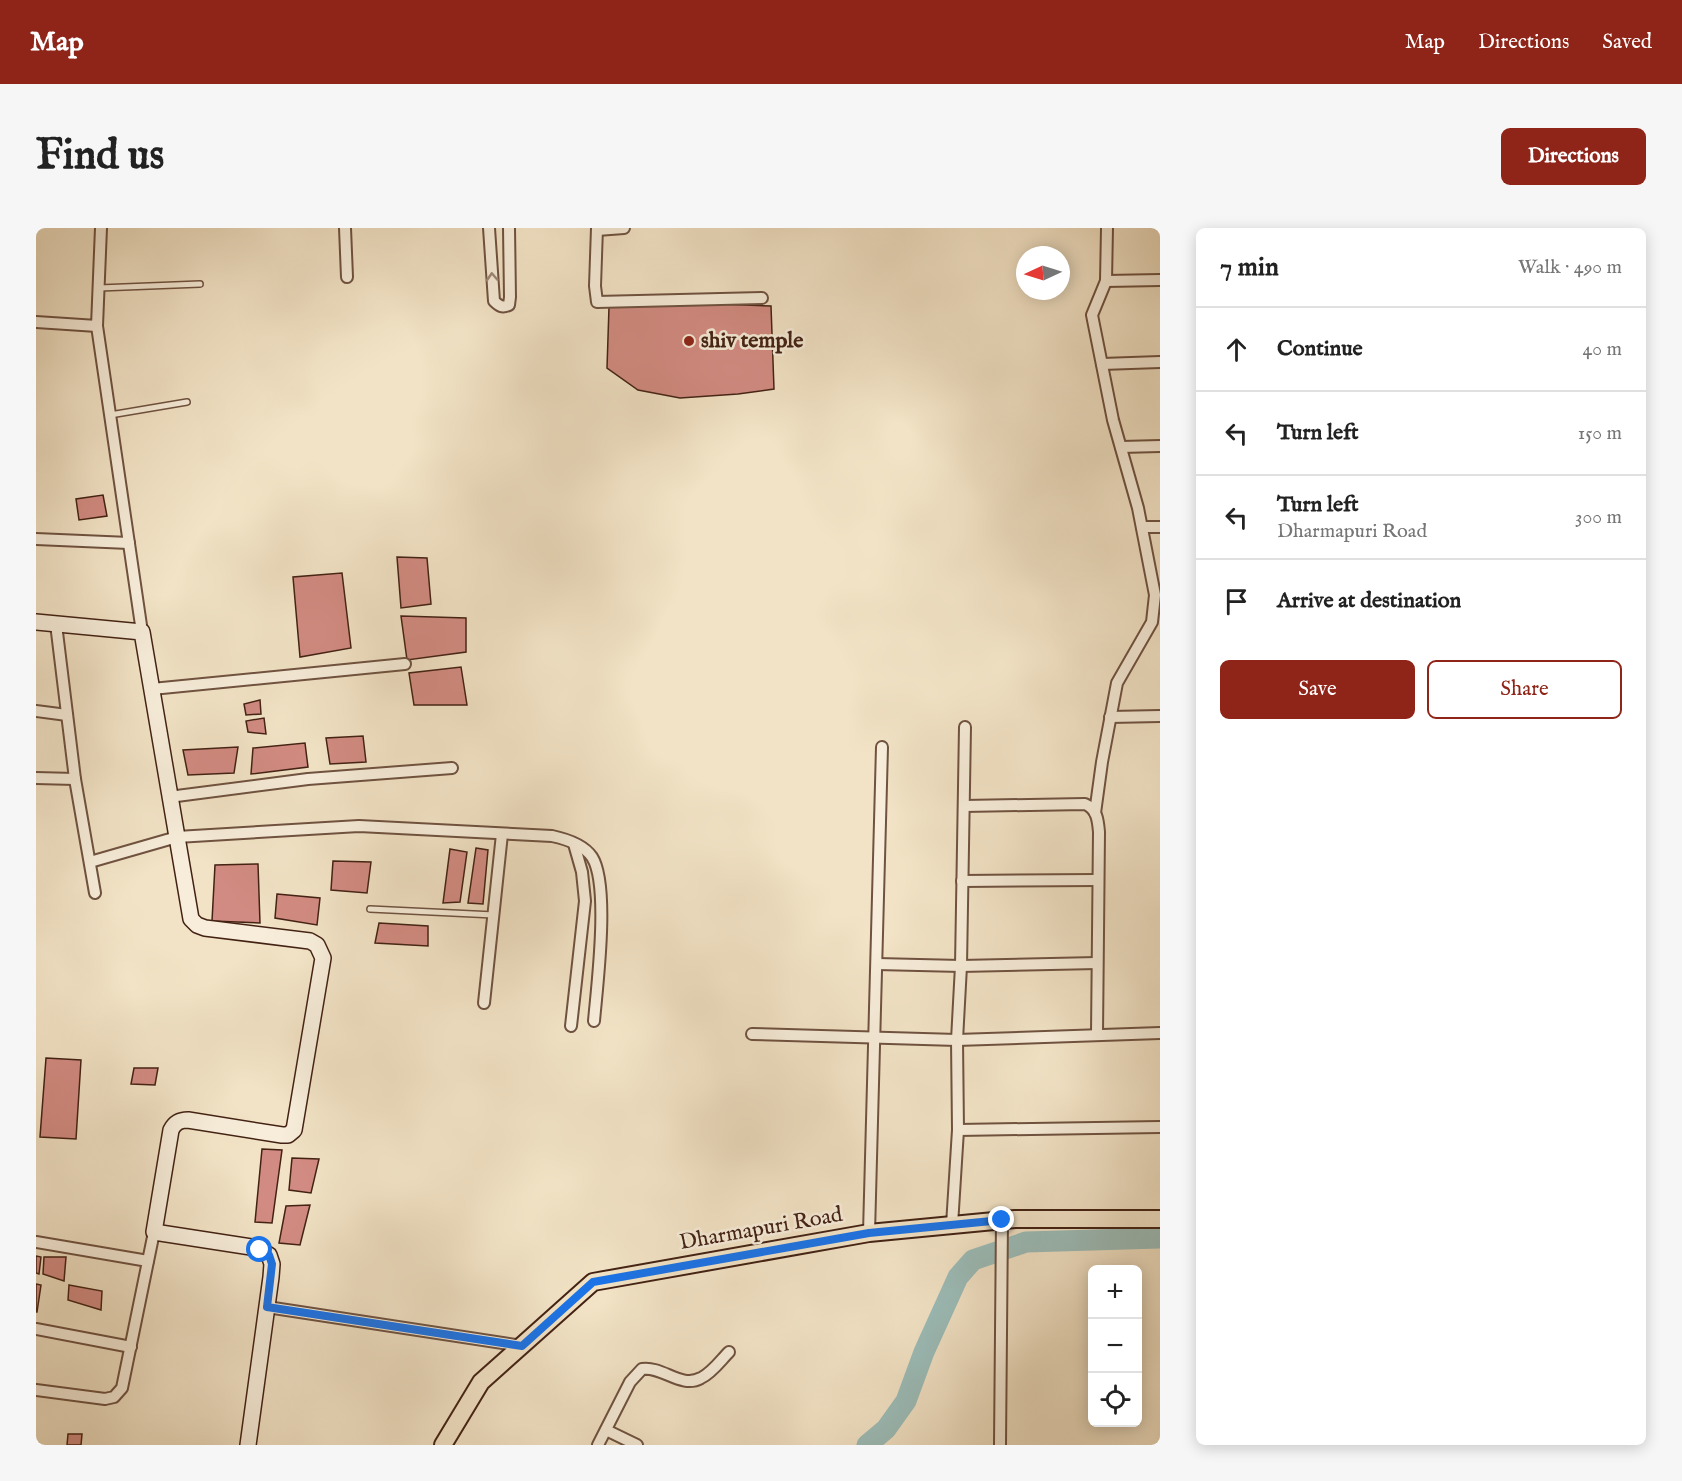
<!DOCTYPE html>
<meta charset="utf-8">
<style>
:root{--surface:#fff;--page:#f6f6f6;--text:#222;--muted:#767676;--line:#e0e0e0;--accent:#8f2418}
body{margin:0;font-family:"IM FELL English",serif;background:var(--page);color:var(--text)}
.controls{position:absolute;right:18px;bottom:18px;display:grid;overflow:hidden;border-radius:9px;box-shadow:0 3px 15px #0003}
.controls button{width:54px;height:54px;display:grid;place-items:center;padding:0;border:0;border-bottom:2px solid var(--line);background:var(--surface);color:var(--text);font:30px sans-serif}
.compass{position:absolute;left:980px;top:18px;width:54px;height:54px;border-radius:50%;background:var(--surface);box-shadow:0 3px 15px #0003;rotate:266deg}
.stop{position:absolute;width:18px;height:18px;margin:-14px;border:4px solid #1a73e8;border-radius:50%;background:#fff}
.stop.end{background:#1a73e8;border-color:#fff;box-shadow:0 2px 6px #0008}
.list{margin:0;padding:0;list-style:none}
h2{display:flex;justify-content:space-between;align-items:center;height:78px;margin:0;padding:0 24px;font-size:26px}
h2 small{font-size:20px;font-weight:400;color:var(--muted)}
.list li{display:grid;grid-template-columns:39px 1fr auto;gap:18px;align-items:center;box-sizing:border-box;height:84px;padding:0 24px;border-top:2px solid var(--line)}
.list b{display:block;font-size:22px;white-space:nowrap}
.list p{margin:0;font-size:20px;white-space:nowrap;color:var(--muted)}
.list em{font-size:20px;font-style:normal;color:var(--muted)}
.actions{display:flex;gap:12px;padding:18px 24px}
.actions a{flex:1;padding:14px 0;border:2px solid var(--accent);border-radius:9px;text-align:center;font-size:21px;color:var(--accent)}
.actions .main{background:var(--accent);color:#fff}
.icon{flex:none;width:33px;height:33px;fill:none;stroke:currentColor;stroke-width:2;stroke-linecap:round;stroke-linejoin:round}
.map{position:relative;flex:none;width:1124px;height:1217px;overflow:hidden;border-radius:9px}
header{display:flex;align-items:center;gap:36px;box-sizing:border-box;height:84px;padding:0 30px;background:var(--accent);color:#fff}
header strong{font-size:28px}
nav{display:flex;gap:33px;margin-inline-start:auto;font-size:21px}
.intro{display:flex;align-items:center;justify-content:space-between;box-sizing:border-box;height:144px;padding:0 36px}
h1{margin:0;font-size:42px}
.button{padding:15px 27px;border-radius:9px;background:var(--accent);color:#fff;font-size:21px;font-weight:700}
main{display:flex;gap:36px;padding:0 36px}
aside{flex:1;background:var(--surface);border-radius:9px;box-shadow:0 3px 15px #0003}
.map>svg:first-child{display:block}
</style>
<header>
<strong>Map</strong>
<nav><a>Map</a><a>Directions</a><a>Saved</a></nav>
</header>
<div class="intro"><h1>Find us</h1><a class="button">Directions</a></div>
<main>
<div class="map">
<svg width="1124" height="1217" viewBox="0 0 1124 1217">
<rect width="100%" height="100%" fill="#f2e3c6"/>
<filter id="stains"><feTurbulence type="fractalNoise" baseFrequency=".00333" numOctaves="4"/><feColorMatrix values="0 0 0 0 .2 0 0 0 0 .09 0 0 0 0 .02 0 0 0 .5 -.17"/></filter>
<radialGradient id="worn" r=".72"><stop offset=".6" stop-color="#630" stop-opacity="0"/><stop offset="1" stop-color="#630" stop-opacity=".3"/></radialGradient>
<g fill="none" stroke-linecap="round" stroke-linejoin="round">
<!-- river -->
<path stroke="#9cbdb9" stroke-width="21" d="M831,1217L850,1201L870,1173L888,1124L922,1049L937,1032L990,1014L1124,1010"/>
</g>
<!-- building -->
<g fill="#d28b82" stroke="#432214" stroke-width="1.5">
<path d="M682,76L735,78L738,161L702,166L644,170L602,162L571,140L573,79Z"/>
<path d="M67,267L71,288L43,292L40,271Z"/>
<path d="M361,329L391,330L395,376L365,380Z"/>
<path d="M306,345L315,420L264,429L257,349Z"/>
<path d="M365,388L430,390V424L371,432Z"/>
<path d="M425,439L431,477H378L373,445Z"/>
<path d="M224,472L225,486L210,487L208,476Z"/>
<path d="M228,490L230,506L212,504L210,493Z"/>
<path d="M327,508L330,534L294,536L290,510Z"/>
<path d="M269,515L272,539L215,546L217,520Z"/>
<path d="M202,519L198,545L152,547L147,522Z"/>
<path d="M440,620L452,622L447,676L432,675Z"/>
<path d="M414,621L431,624L424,674L407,675Z"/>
<path d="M297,633L335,634L331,665L295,662Z"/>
<path d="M222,636L224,695L176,693L179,637Z"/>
<path d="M241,666L284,670L281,697L239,690Z"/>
<path d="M343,695L392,698V718L339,715Z"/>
<path d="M10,830L45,832L40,911L4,909Z"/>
<path d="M98,840H122L119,857L95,856Z"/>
<path d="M226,921L246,922L236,995L219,994Z"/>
<path d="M256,930L283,931L275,965L253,962Z"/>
<path d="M274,977L264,1017L243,1015L250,978Z"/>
<path d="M0,1028L5,1029L3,1046L0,1045Z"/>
<path d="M8,1029H30L28,1053L7,1046Z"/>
<path d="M0,1056L5,1057L1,1084H0Z"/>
<path d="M33,1057L66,1063L65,1082L32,1072Z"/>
<path d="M32,1206H46L45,1217H31Z"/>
</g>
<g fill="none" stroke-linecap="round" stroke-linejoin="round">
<!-- lane casing -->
<g stroke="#6f5240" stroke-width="8">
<g id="lane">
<path d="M63,60L164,56"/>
<path d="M74,187L151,174"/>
<path d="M334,681L458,687"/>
</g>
</g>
<!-- street casing -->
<g stroke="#6f5240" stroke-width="14">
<g id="street">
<path d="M309,0L311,49"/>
<path d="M453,0L458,73C463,78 466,80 473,77L474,69L473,0"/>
<path d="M561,0L559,58L561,74L726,70"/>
<path d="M561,2L588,0"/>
<path d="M1070,53L1124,52"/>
<path d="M0,94L61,98L65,0"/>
<path d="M61,98L106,404"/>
<path d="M1066,136L1124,134"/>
<path d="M1085,219L1124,218"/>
<path d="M1106,299H1124"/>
<path d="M0,311L93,315"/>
<path d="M20,396L39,551L59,665"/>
<path d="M116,461L369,436"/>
<path d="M0,483L31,487"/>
<path d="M1074,489L1124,488"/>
<path d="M0,550L39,551"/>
<path d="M133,569L272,551L416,540"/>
<path d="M928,578L1049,576C1061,581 1062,592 1063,604L1061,806"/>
<path d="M1059,585L1066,534L1081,455L1116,394L1119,367L1102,280L1077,192L1056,87L1070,53L1071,0"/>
<path d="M54,634L141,609L323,598L516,608C530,611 548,617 556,629C574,657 561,758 558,793"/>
<path d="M926,653L1061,652"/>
<path d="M841,736L925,738L1061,735"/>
<path d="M448,775L466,606"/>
<path d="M535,798L549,673L546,644L538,616"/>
<path d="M716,806L921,812L1124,805"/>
<path d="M922,902L1124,899"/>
<path d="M916,997L922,902L921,812L925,738L929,499"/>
<path d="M833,1005L846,519"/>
<path d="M0,1014L112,1033"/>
<path d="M231,1079L486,1118"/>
<path d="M0,1101L95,1119"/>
<path d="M0,1162L69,1171L78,1169L86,1160L118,1004"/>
<path d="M570,1202L601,1217"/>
<path d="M562,1217L594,1154L606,1141C627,1138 645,1161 665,1150C676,1145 685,1132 693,1124"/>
<path d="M964,1217L966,992"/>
</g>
</g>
<!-- secondary casing -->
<g stroke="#432214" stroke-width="18">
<path id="secondary" d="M0,394L106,404L155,691L161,697L169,700L274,713L281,717L287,730L258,902L252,907H246L152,892C144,892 139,894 135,902L118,1004L215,1019L233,1027L236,1036L235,1049L212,1217"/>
</g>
<!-- primary casing -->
<g stroke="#432214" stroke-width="20">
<path id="primary" d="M407,1217L445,1154L557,1054L833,1005L979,991H1124"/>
</g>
<!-- lane -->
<use href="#lane" stroke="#f7edda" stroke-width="5"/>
<!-- street -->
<use href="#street" stroke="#f7edda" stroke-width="10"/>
<!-- secondary -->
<use href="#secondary" stroke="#f7edda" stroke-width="15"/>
<!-- primary -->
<use href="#primary" stroke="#f2e3c6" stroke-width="16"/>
</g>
<!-- one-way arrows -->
<defs><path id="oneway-chevron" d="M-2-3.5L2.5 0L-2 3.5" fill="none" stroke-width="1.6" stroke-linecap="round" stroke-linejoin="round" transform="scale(1.5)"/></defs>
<use stroke="#9d8877" href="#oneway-chevron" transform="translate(456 49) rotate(-93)"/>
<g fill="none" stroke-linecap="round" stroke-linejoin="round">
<!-- route -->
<path stroke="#1a73e8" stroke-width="8" d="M224,1022L233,1027L236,1036L231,1079L486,1118L557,1054L833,1005L966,992"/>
</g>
<!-- markers -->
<circle fill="#8f2418" stroke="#f7edda" stroke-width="2" cx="653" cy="113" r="6"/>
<g text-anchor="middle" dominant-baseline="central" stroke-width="5" stroke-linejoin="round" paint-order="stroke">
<!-- poi labels -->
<g font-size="22" font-weight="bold" fill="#432214" stroke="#f7edda" text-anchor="start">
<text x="665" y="113">shiv temple</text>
</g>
<!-- street labels -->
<g font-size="22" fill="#432214" stroke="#f7edda">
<text transform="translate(725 1001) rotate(-10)">Dharmapuri Road</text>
</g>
</g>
<rect width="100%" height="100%" filter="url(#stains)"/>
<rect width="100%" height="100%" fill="url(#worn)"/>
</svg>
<div class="controls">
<button>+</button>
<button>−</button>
<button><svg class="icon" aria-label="locate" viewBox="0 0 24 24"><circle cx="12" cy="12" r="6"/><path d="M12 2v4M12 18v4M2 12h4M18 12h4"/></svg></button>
</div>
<svg class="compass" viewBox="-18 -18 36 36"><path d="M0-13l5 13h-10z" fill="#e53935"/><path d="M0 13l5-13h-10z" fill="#767676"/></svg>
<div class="stop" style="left:224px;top:1022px"></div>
<div class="stop end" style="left:966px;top:992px"></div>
</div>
<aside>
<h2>7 min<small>Walk · 490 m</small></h2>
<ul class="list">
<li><svg class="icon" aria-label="ahead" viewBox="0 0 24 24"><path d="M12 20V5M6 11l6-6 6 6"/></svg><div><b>Continue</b></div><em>40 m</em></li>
<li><svg class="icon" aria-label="left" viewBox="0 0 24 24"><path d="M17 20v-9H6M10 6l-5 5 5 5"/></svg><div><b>Turn left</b></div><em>150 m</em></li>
<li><svg class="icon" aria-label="left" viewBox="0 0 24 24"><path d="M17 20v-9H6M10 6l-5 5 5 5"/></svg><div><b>Turn left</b><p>Dharmapuri Road</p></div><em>300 m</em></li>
<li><svg class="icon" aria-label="arrive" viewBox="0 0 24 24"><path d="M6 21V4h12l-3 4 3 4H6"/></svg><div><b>Arrive at destination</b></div></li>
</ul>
<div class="actions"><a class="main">Save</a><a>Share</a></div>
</aside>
</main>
